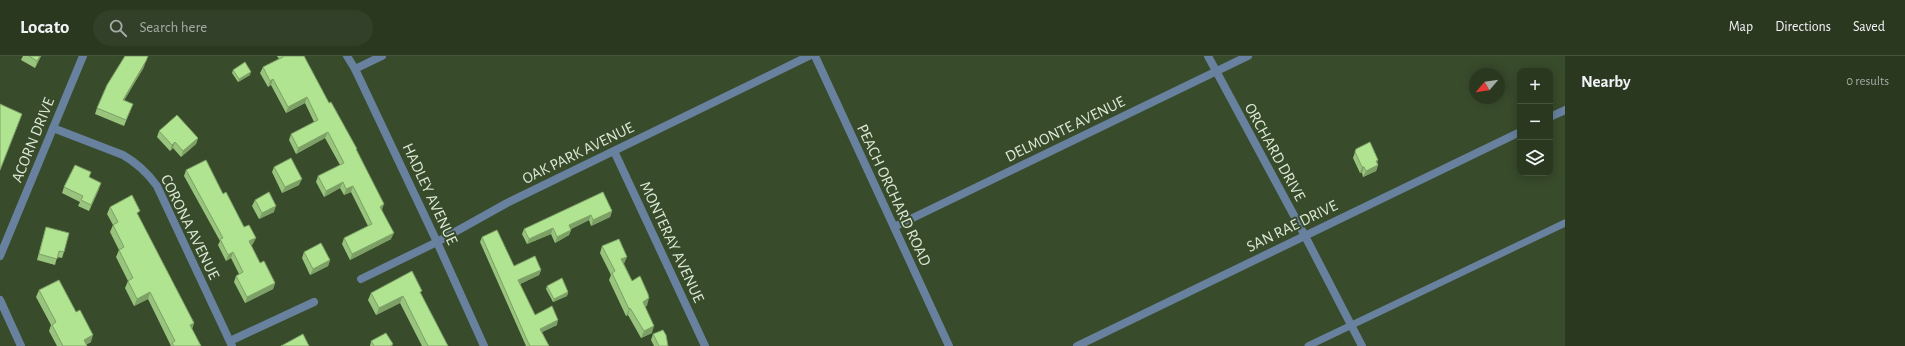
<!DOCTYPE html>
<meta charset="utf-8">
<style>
:root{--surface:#2a3820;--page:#323f29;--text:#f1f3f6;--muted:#a5aca5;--line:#46523e}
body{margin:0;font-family:"Alegreya Sans",sans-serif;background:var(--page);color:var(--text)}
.controls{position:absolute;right:12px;top:12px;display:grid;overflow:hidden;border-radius:8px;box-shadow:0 2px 10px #0003}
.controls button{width:36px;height:36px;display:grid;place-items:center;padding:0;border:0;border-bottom:1px solid var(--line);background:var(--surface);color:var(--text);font:20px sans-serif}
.compass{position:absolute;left:1469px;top:12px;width:36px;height:36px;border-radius:50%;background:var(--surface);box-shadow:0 2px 10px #0003;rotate:241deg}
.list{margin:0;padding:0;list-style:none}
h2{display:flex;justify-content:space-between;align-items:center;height:52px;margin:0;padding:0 16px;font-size:17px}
h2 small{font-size:13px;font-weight:400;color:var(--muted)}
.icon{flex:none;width:22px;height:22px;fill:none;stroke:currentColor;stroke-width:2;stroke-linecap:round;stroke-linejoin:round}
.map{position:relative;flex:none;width:1565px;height:290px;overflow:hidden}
header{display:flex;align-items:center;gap:24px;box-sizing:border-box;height:56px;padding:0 20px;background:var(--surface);border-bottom:1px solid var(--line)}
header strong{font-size:19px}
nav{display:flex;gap:22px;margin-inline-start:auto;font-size:14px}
.search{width:280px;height:36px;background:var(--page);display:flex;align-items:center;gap:10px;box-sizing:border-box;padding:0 14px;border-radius:22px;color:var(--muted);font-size:15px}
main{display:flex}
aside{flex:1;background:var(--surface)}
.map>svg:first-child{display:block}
</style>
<header>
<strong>Locato</strong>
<div class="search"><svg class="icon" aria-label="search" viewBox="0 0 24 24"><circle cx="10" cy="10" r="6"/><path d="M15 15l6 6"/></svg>Search here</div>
<nav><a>Map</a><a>Directions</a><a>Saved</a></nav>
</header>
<main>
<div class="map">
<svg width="1565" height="290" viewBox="0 0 1565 290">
<rect width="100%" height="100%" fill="#384b2b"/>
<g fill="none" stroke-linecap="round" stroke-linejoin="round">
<!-- lane -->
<path stroke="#68819f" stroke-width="7" d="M1308,290L1565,167"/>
<!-- street -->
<g stroke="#68819f" stroke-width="8">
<path d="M347,0L355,13L437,186L484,290"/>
<path d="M815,0L949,290"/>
<path d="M1208,0L1305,180L1362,290"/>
<path d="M355,13L382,0"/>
<path d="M1550,61L1565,54"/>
<path d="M53,72L123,99C137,107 147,116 157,130L232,290"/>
<path d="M614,95L705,290"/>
<path d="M894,171L1248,0"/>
<path d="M0,200L83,0"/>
<path d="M361,223L437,186L507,147L809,0"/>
<path d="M0,244L21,290"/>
<path d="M230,285L314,246"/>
<path d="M1077,290L1520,76"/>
</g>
</g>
<!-- wall -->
<g fill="#98c47d">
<path d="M23,0H41L35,12L21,4Z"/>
<path d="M277,0H304L329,47L357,95L382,154L391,183L350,204L342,188L344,182L368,170L351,136L344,139L340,132L324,141L316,126L318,120L340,109L325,82L296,98L289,84L291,78L314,66L305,47L286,57L271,29L268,31L260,17L263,11L279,3Z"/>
<path d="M144,11L124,44L133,48L124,70L95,58L97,52Z"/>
<path d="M233,14L250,19L238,26L232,17Z"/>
<path d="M159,75L198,82L196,88L181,101L173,92L170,95L157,81Z"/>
<path d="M1356,93L1378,104L1377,106L1378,109L1376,115L1363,121L1362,117H1360L1353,102Z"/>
<path d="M274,111L299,129L282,137L272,116Z"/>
<path d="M186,114L223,138L253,188L251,189L260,207L275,227L273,233L245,247L234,226L236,220L239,218L231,202L226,205L218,189L220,185L184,120Z"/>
<path d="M89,121L99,133L89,155L78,150L80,146L62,137L64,131Z"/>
<path d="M603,136L612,155L610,161L591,170L589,164L571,173V174L569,179L555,187L551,178L527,188L522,178L524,173Z"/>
<path d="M255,144L274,156L259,163L252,150Z"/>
<path d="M110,151L138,160L194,267L192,273L201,290H171L148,243L134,250L125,232L128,225L116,201L119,194L110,176L113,169L107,158Z"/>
<path d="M46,171L64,196L62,202L57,201L55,209L37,204Z"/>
<path d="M482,181L514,210L541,214L539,219L520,228L535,259L557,269L542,276L549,290H526L480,186Z"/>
<path d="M602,190L624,208L632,225L647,250H645L652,277L641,282L628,259L626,260L609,224L611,219L600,197Z"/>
<path d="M304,196L330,204L328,210L310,219L302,202Z"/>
<path d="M547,230L568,236L567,240L553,246L546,233Z"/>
<path d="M39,234L91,286L87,288V290H57L49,275L51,269L36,241Z"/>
<path d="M371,237L421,238L448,290H422L400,247L376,259L368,244Z"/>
<path d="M653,278L668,290H654L651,284Z"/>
<path d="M371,285L393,288L392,290H370Z"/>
</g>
<!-- shaded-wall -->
<g fill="#7ca066">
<path d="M40,0H41L35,12L37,5Z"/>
<path d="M146,5L144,11L121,50L123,44Z"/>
<path d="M251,16L250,19L238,26L239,23Z"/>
<path d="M273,23L271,29L268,31L270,25Z"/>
<path d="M307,41L305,47L286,57L288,51Z"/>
<path d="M328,76L325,82L296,98L298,92Z"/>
<path d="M198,82L196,88L181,101L183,95Z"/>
<path d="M175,86L173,92L170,95L172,89Z"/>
<path d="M1378,104L1376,110L1378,109L1376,115L1363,121L1366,115Z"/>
<path d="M1362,111H1364L1362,117H1360Z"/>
<path d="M302,123L299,129L282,137L285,131Z"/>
<path d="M343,126L340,132L324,141L326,135Z"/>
<path d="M101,127L99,133L89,155L91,149Z"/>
<path d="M353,130L351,136L344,139L346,133Z"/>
<path d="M384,148L382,154L380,151Z"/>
<path d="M276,150L274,156L259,163L262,157Z"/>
<path d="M612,155L610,161L591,170L593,164Z"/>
<path d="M591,159L589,164L567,175L569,169Z"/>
<path d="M553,172L551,178L527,188L529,183Z"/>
<path d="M571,174L569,179L555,187L557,181Z"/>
<path d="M394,177L391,183L350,204L352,198Z"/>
<path d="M256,182L253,188L246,191L249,185Z"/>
<path d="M233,196L231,202L226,205L228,199Z"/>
<path d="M627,201L624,208L619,211L621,203Z"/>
<path d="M330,204L328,210L310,219L313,213Z"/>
<path d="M541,214L539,219L516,230L518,224Z"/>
<path d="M275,227L273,233L245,247L247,241Z"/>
<path d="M150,236L148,243L134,250L137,243Z"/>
<path d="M568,236L567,240L553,246L554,243Z"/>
<path d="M403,240L400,247L376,259L379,252Z"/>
<path d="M649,242L647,250L641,253L643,246Z"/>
<path d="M630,252L628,259L626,260L629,253Z"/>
<path d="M558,264L557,269L538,278L540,273Z"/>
<path d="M194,267L191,274L190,269Z"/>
<path d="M654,270L652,277L641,282L644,275Z"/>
<path d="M93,279L91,286L84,290V284Z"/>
</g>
<!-- building -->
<g fill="#b1e491" stroke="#7ca066">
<path d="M29,0H40L37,5Z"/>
<path d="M125,0H148L146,5L123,44L133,48L126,64L97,52L107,29Z"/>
<path d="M283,0H304L329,47L331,46L357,93H356L384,148L380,151L394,177L352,198L344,182L372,168L353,130L346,133L343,126L326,135L318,120L344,107L328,76L298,92L291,78L318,64L307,41L288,51L273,23L270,25L263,11L283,1Z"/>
<path d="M245,6L251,16L239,23L233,14Z"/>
<path d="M0,48L22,58L0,114Z"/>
<path d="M177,59L198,82L183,95L175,86L172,89L159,75Z"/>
<path d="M1370,86L1378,104L1376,105L1378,109L1366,115L1364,111H1362L1355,96L1356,93Z"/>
<path d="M291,102L302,123L285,131L274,111Z"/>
<path d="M206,104L223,138L226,136L244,171L249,169L256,182L249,185L260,207L264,205L275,227L247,241L236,220L243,216L233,196L228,199L220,183L223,182L186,114Z"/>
<path d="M75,109L91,116L89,121L101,127L91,149L81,144L83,140L64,131Z"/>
<path d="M269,136L276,150L262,157L255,144Z"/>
<path d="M603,136L612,155L593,164L591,159L569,169L571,174L557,181L553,172L529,183L524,173Z"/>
<path d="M132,139L140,155L137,157L194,267L190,269L201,290H174L172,287L175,285L150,236L137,243L128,225L133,222L119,194L124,191L113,169L118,166L110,151Z"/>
<path d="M46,171L69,177L64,196L59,195L57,203L39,198Z"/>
<path d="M497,174L514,210L535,200L541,214L518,224L535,259L552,250L558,264L540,273L549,290H530L527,284L482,181Z"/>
<path d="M619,183L627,201L621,203L632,225L640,220L648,238L649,242L643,246L654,270L644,275L630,252L629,253L612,217L615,215L602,190Z"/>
<path d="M321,187L330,204L313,213L304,196Z"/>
<path d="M412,215L422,235L420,236L448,290H428L403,240L379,252L371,237Z"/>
<path d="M562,222L568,236L554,243L547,230Z"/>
<path d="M59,224L76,256L80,254L93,279L84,284L87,290H63L52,269L56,266L39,234Z"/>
<path d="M663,274L666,279L668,290H659L653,278Z"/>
<path d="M386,277L393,288L390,290H374L371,285Z"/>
<path d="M303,278L309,290H281Z"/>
</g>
<g text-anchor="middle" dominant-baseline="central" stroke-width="4" stroke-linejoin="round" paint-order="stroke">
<!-- street labels -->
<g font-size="16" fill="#dde9d6" stroke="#384b2b">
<text transform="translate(1065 73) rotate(-26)">DELMONTE AVENUE</text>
<text transform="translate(33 84) rotate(-68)">ACORN DRIVE</text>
<text transform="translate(1275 96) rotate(61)">ORCHARD DRIVE</text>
<text transform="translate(578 97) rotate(-26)">OAK PARK AVENUE</text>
<text transform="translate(430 138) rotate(65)">HADLEY AVENUE</text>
<text transform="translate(894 139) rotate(65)">PEACH ORCHARD ROAD</text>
<text transform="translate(1292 170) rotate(-26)">SAN RAE DRIVE</text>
<text transform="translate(190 171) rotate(64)">CORONA AVENUE</text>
<text transform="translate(672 186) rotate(65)">MONTERAY AVENUE</text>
</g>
</g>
</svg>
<div class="controls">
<button>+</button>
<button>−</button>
<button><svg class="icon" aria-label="layers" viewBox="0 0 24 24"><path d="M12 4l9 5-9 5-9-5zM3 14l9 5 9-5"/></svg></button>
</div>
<svg class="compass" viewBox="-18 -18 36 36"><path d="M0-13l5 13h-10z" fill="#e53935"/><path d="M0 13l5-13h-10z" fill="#a5aca5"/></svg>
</div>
<aside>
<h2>Nearby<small>0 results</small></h2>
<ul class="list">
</ul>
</aside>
</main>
